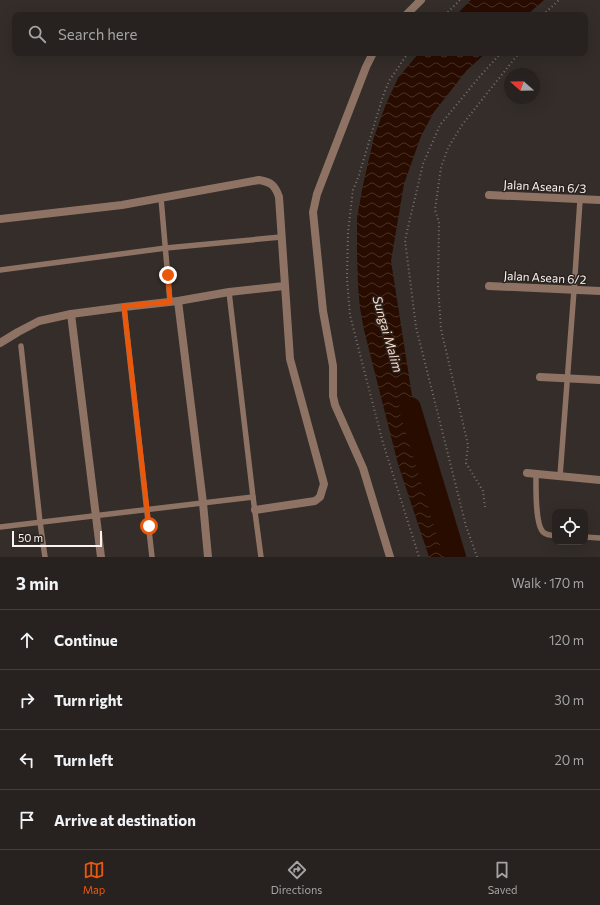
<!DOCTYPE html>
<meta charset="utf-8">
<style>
:root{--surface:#27221f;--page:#332f2c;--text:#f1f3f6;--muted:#a4a4a4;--line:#433f3d;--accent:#ea580c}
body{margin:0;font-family:Commissioner,sans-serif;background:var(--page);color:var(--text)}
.controls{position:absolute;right:12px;bottom:12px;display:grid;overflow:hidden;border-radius:8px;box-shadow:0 4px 16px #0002}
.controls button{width:36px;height:36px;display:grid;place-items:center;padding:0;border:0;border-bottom:1px solid var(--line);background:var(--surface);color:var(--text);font:20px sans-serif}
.compass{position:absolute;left:504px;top:68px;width:36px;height:36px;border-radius:50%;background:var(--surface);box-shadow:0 4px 16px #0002;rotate:290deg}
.scale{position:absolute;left:12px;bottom:10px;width:90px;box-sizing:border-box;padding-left:4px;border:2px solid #f9f3f1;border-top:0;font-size:11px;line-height:14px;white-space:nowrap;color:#f9f3f1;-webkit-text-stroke:3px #2a231f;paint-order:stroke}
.stop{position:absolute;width:12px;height:12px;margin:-9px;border:3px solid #ea580c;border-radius:50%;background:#fff}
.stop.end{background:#ea580c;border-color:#fff;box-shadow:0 1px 4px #0008}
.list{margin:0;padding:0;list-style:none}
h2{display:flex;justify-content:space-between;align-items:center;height:52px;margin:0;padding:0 16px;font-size:17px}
h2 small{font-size:13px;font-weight:400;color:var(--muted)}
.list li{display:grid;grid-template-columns:26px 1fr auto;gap:12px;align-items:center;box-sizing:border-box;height:60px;padding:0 16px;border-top:1px solid var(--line)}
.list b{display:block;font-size:15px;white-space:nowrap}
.list em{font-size:13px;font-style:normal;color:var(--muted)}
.icon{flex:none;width:22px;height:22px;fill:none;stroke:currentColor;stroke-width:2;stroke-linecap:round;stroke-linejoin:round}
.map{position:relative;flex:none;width:600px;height:557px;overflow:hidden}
.search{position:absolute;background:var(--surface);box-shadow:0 4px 16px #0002;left:12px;right:12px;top:12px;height:44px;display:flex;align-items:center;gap:10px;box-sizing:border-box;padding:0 14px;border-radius:8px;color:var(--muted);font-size:15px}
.sheet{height:292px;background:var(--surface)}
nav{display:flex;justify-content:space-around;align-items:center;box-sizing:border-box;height:56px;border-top:1px solid var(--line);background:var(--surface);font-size:11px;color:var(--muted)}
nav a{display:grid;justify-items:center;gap:2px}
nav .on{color:var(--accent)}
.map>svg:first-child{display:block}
</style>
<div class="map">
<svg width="600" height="557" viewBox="0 0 600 557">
<defs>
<pattern id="water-waves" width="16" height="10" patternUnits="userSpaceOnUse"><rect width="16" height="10" fill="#280c00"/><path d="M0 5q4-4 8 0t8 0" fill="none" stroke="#483026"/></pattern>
</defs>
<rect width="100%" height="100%" fill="#342d29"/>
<!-- water -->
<g fill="url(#water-waves)">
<path d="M471,0H544L527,15H456Z"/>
<path d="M419,53H486L467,70L434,112L421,136L404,184L391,261L420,447L460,557H429L398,464L364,330L360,308L358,286L357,253V218L363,185L374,137L386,104L398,78Z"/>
</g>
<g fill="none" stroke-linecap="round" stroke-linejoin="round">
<!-- river -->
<path stroke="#280c00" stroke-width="22" d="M410,408L455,557"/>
<!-- path -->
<g stroke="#78716e" stroke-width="2" stroke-dasharray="1 3" stroke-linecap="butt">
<path d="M445,15L460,0"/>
<path d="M543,15L559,0"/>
<path d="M408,53L389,81L383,96L358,178L353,190L348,232L347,279L350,315L362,362L383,443L419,557"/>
<path d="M485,507L483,491L466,463L468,445L441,329L438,285L439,222L435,210L441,167L448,148L462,125L519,53"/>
<path d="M477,557L466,526L416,327L405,240L423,164L440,125L481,75L501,53"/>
</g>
<!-- service -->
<g stroke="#8e7364" stroke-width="5.5">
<path d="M161,198L170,302"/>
<path d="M0,270L166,248L281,237"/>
<path d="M229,292L253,497L261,557"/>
<path d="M124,307L152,557"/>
<path d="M21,346L40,522L45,557"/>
<path d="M536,474C536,486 535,524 543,532C546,535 551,535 555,536"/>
<path d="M560,476L574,290L580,200"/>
<path d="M0,527L253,497"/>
<path d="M585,537L600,538"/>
</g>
<!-- minor -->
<g stroke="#8e7364" stroke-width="8">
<path d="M406,15L421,0"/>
<path d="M373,53L366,67L322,181L317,194L313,212L323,311L333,366V396L335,405L363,468L390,557"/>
<path d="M489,195L600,200"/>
<path d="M0,219L122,205L259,180C271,182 275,185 279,197L290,359L324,484L320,497L315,501L255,510"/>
<path d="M489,286L600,291"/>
<path d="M178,301L203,503L208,557"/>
<path d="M71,314L101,557"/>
<path d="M0,343L18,332L39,321L71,314L124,307L178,301L229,292L284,286"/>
<path d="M540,377L600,380"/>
<path d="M527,473L600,480"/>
</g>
</g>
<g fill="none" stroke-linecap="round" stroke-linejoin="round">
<!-- route -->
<path stroke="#ea580c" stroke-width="5" d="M149,526L124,306L170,302L168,275"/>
</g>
<g text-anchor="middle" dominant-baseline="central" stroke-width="3" stroke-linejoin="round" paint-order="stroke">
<!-- street labels -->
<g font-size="12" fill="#f9f3f1" stroke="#2a231f">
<text transform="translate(545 186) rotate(3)">Jalan Asean 6/3</text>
<text transform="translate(545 277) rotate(3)">Jalan Asean 6/2</text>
</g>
<!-- water labels -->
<g font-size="13" font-style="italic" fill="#fedac7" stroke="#2a231f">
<text transform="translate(388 334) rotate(74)">Sungai Malim</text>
</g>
</g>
</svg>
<div class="controls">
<button><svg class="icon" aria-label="locate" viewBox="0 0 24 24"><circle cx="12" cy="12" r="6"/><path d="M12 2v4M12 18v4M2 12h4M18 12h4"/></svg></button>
</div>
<svg class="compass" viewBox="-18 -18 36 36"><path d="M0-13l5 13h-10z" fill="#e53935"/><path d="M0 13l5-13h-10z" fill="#a4a4a4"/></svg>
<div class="scale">50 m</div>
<div class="stop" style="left:149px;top:526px"></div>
<div class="stop end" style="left:168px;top:275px"></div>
<div class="search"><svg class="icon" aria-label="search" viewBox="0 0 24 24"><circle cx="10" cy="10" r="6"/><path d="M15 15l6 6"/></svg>Search here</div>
</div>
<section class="sheet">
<h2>3 min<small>Walk · 170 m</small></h2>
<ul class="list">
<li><svg class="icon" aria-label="ahead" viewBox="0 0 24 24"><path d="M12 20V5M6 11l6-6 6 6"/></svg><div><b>Continue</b></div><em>120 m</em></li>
<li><svg class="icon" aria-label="right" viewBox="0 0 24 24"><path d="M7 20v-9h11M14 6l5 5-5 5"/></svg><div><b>Turn right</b></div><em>30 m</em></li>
<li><svg class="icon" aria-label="left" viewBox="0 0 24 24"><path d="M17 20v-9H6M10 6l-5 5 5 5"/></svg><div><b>Turn left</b></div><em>20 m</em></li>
<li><svg class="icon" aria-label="arrive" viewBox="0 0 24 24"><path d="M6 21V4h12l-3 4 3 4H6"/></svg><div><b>Arrive at destination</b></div></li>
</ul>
</section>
<nav>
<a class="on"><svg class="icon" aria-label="map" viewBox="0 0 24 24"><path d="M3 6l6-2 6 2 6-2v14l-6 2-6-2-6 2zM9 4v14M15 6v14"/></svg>Map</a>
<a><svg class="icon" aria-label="directions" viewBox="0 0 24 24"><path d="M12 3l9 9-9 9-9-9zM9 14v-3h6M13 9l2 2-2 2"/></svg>Directions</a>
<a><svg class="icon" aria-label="saved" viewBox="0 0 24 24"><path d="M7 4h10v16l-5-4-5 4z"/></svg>Saved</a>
</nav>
